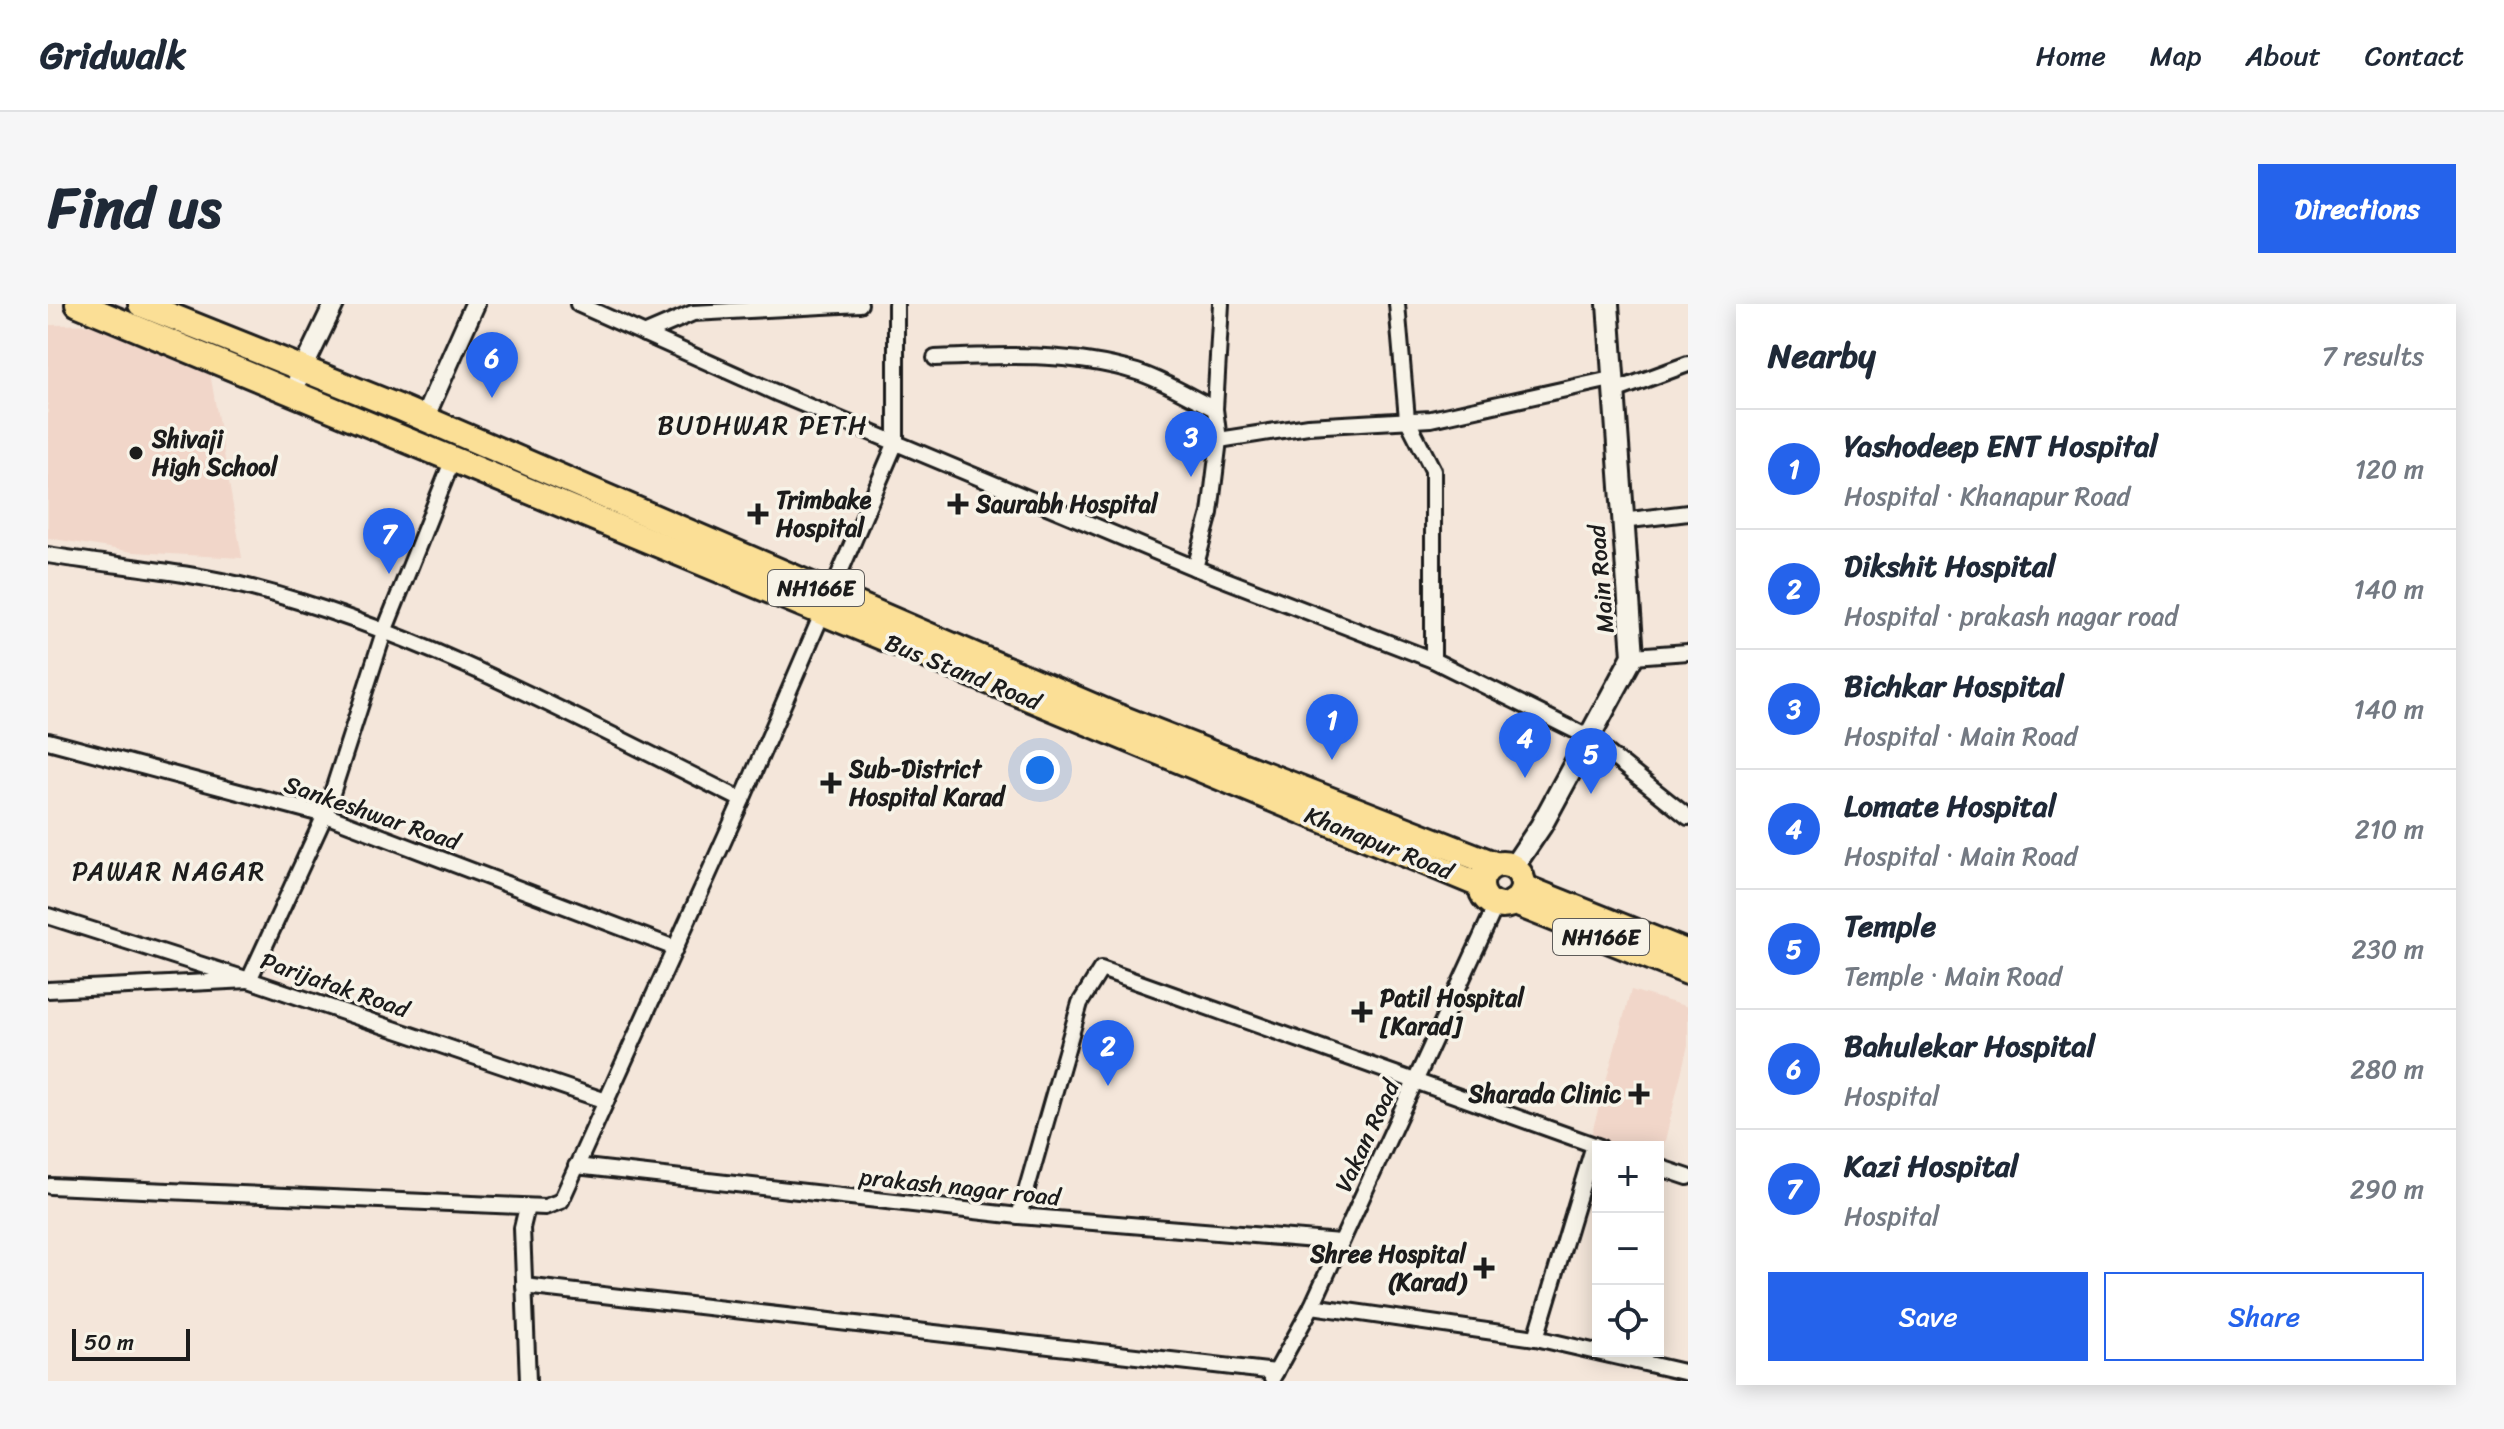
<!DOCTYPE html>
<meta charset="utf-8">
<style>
:root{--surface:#fff;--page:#f6f6f7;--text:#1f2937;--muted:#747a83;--line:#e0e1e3;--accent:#2563eb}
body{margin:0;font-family:Sriracha,sans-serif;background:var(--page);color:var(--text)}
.controls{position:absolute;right:24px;bottom:24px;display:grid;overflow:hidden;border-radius:0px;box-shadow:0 4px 20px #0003}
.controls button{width:72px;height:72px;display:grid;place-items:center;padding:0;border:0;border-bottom:2px solid var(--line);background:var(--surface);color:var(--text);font:40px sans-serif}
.scale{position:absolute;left:24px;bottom:20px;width:118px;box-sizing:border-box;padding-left:8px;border:4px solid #1c1c1c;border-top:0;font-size:22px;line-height:28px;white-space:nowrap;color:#1c1c1c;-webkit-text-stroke:6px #f7f3e8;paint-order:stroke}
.you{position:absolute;left:992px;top:466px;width:28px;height:28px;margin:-20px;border:6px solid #fff;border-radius:50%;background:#1a73e8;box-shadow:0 0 0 12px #1a73e833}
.badge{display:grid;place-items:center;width:52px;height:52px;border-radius:50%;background:var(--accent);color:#fff;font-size:26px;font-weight:700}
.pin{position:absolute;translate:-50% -66px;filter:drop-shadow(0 2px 4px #0008)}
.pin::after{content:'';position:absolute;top:42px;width:28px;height:24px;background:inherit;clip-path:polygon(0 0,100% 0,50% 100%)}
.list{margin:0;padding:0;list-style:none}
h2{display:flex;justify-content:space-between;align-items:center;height:104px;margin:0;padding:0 32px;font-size:34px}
h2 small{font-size:26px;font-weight:400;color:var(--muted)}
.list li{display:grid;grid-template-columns:52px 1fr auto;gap:24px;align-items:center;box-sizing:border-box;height:120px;padding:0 32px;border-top:2px solid var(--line)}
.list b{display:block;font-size:30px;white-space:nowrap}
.list p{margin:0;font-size:26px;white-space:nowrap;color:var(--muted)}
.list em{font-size:26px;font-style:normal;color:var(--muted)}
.actions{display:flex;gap:16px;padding:24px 32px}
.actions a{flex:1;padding:18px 0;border:2px solid var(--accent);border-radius:0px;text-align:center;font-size:28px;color:var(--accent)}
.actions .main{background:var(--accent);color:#fff}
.icon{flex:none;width:44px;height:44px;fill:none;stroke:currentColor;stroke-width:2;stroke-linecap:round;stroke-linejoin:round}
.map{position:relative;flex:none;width:1640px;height:1077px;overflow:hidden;border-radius:0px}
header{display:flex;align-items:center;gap:48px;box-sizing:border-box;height:112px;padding:0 40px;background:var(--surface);border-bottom:2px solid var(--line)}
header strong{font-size:38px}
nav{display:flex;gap:44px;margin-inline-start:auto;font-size:28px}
.intro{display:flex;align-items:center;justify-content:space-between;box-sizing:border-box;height:192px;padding:0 48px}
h1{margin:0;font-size:56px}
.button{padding:20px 36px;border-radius:0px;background:var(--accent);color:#fff;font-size:28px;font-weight:700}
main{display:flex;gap:48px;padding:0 48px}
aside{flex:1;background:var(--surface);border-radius:0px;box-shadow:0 4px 20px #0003}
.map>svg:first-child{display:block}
</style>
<header>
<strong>Gridwalk</strong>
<nav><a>Home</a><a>Map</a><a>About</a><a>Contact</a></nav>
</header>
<div class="intro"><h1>Find us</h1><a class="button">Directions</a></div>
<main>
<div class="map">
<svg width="1640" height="1077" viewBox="0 0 1640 1077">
<rect width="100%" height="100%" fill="#f4e6da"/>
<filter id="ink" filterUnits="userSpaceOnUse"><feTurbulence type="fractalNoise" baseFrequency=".0125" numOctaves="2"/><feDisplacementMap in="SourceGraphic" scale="16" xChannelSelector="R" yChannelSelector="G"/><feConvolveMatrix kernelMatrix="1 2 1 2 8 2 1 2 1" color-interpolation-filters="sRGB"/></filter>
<g filter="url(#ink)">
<!-- built -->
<g fill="#f1d6c9">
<path d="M71,20L161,63L194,254L85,248L0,234V21Z"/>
<path d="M1583,686L1640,703V741L1613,853L1610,843L1541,839Z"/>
</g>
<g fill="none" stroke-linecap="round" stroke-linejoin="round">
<!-- minor casing -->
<g stroke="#1c1c1c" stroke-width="20">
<g id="minor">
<path d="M530,0L731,90L1147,264L1385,356L1540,433L1640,513"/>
<path d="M1349,0L1359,115L1385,166V356"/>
<path d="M596,30L645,9L812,0"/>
<path d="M887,54C953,51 1024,48 1089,68C1115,76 1142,93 1167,105"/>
<path d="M1564,88L1640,60"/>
<path d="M1171,136L1260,122L1383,115L1563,75"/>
<path d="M1574,217L1640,209"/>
<path d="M0,251C67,262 138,267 204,284C369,326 541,420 694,496"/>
<path d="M1147,264L1162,209L1171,136L1167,105L1173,0"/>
<path d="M1585,352L1640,348"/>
<path d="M0,437L277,511L627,644"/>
<path d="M0,612L201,676L558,797"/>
<path d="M0,686L201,676L277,511L336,328L405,155"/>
<path d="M528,862L971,912L1292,938"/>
<path d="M1610,863L1640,873"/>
<path d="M2,882L497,903L513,897L694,496L848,138V0"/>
<path d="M479,903L474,924L480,1077"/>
<path d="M971,912L1032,699L1053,665L1552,843"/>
<path d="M476,982L1228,1068"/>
<path d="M1264,1002L1488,1034L1640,1069"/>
<path d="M1488,1034L1546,841"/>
<path d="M1224,1075L1264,1002L1448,601"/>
</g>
</g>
<!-- tertiary casing -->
<g stroke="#1c1c1c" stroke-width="24">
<g id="tertiary">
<path d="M250,75L286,0"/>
<path d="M375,117L427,0"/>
</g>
</g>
<!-- secondary casing -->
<g stroke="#1c1c1c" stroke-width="26">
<path id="secondary" d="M1466,562L1493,522L1585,352L1560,0"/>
</g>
<!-- trunk casing -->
<g stroke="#1c1c1c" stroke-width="30">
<g id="trunk">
<path d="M30,0L1432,581"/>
<path d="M93,0L350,103L1063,410L1446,560"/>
<circle cx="1454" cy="581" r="21"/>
<path d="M1475,583L1640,649"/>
<path d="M1465,598L1640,668"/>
</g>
</g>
<!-- minor -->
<use href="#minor" stroke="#f7f3e8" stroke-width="14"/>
<!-- tertiary -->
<use href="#tertiary" stroke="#f7f3e8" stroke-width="18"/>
<!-- secondary -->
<use href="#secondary" stroke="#f7f3e8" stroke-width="20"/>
<!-- trunk -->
<use href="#trunk" stroke="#fbdf96" stroke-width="24"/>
</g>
</g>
<!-- markers -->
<g fill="#1c1c1c" stroke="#f7f3e8" stroke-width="3">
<circle cx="88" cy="149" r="8"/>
<path d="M906 188h8v8h8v8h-8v8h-8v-8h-8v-8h8z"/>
<path d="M706 198h8v8h8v8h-8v8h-8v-8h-8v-8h8z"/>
<path d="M779 467h8v8h8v8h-8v8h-8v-8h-8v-8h8z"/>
<path d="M1310 696h8v8h8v8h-8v8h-8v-8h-8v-8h8z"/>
<path d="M1587 778h8v8h8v8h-8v8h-8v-8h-8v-8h8z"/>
<path d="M1432 952h8v8h8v8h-8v8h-8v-8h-8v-8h8z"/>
</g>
<g text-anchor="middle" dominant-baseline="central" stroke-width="7" stroke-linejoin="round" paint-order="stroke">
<!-- shield labels -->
<g fill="#f7f3e8" stroke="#5e5c59" stroke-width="2">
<rect x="720" y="266" width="96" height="36" rx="6"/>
<rect x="1505" y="615" width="96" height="36" rx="6"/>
</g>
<g font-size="22" font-weight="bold" fill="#1c1c1c">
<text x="768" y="284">NH166E</text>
<text x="1553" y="633">NH166E</text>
</g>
<!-- poi labels -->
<g font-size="24" font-weight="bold" fill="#1c1c1c" stroke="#f7f3e8" text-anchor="start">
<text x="104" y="135">Shivaji<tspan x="104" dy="28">High School</tspan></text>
<text x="728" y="196">Trimbake<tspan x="728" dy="28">Hospital</tspan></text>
<text x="928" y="200">Saurabh Hospital</text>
<text x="801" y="465">Sub-District<tspan x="801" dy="28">Hospital Karad</tspan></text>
<text x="1332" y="694">Patil Hospital<tspan x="1332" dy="28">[Karad]</tspan></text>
<text x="1573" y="790" text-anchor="end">Sharada Clinic</text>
<text x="1418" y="950" text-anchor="end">Shree Hospital<tspan x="1418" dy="28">(Karad)</tspan></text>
</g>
<!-- street labels -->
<g font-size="24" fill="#1c1c1c" stroke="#f7f3e8">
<text transform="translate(1553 275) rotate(-95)">Main Road</text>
<text transform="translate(915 368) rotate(22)">Bus Stand Road</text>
<text transform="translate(324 509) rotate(19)">Sankeshwar Road</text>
<text transform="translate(1331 539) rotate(22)">Khanapur Road</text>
<text transform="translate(287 681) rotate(19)">Parijatak Road</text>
<text transform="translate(1319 832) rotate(-65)">Vakan Road</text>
<text transform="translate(912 883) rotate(6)">prakash nagar road</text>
</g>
<!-- neighbourhood labels -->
<g font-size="26" letter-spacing="2" fill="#1c1c1c" stroke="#f7f3e8">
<text x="715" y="121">BUDHWAR PETH</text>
<text x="121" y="567">PAWAR NAGAR</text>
</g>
</g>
</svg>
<div class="controls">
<button>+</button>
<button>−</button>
<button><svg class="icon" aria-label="locate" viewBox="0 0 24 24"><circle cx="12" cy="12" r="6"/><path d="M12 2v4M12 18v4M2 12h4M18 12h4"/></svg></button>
</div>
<div class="scale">50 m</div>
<div class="you"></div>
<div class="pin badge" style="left:1284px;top:456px">1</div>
<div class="pin badge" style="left:1060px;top:782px">2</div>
<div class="pin badge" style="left:1143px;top:173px">3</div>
<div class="pin badge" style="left:1477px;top:474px">4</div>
<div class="pin badge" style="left:1543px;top:490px">5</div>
<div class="pin badge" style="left:444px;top:94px">6</div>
<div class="pin badge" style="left:341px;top:270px">7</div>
</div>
<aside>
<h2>Nearby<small>7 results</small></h2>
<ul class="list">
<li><span class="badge">1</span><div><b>Yashodeep ENT Hospital</b><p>Hospital · Khanapur Road</p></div><em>120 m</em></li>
<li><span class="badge">2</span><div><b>Dikshit Hospital</b><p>Hospital · prakash nagar road</p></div><em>140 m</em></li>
<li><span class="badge">3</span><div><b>Bichkar Hospital</b><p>Hospital · Main Road</p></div><em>140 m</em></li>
<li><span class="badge">4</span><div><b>Lomate Hospital</b><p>Hospital · Main Road</p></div><em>210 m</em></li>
<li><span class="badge">5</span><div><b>Temple</b><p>Temple · Main Road</p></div><em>230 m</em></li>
<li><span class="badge">6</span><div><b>Bahulekar Hospital</b><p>Hospital</p></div><em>280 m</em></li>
<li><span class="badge">7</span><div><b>Kazi Hospital</b><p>Hospital</p></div><em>290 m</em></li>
</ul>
<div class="actions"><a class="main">Save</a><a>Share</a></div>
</aside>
</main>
